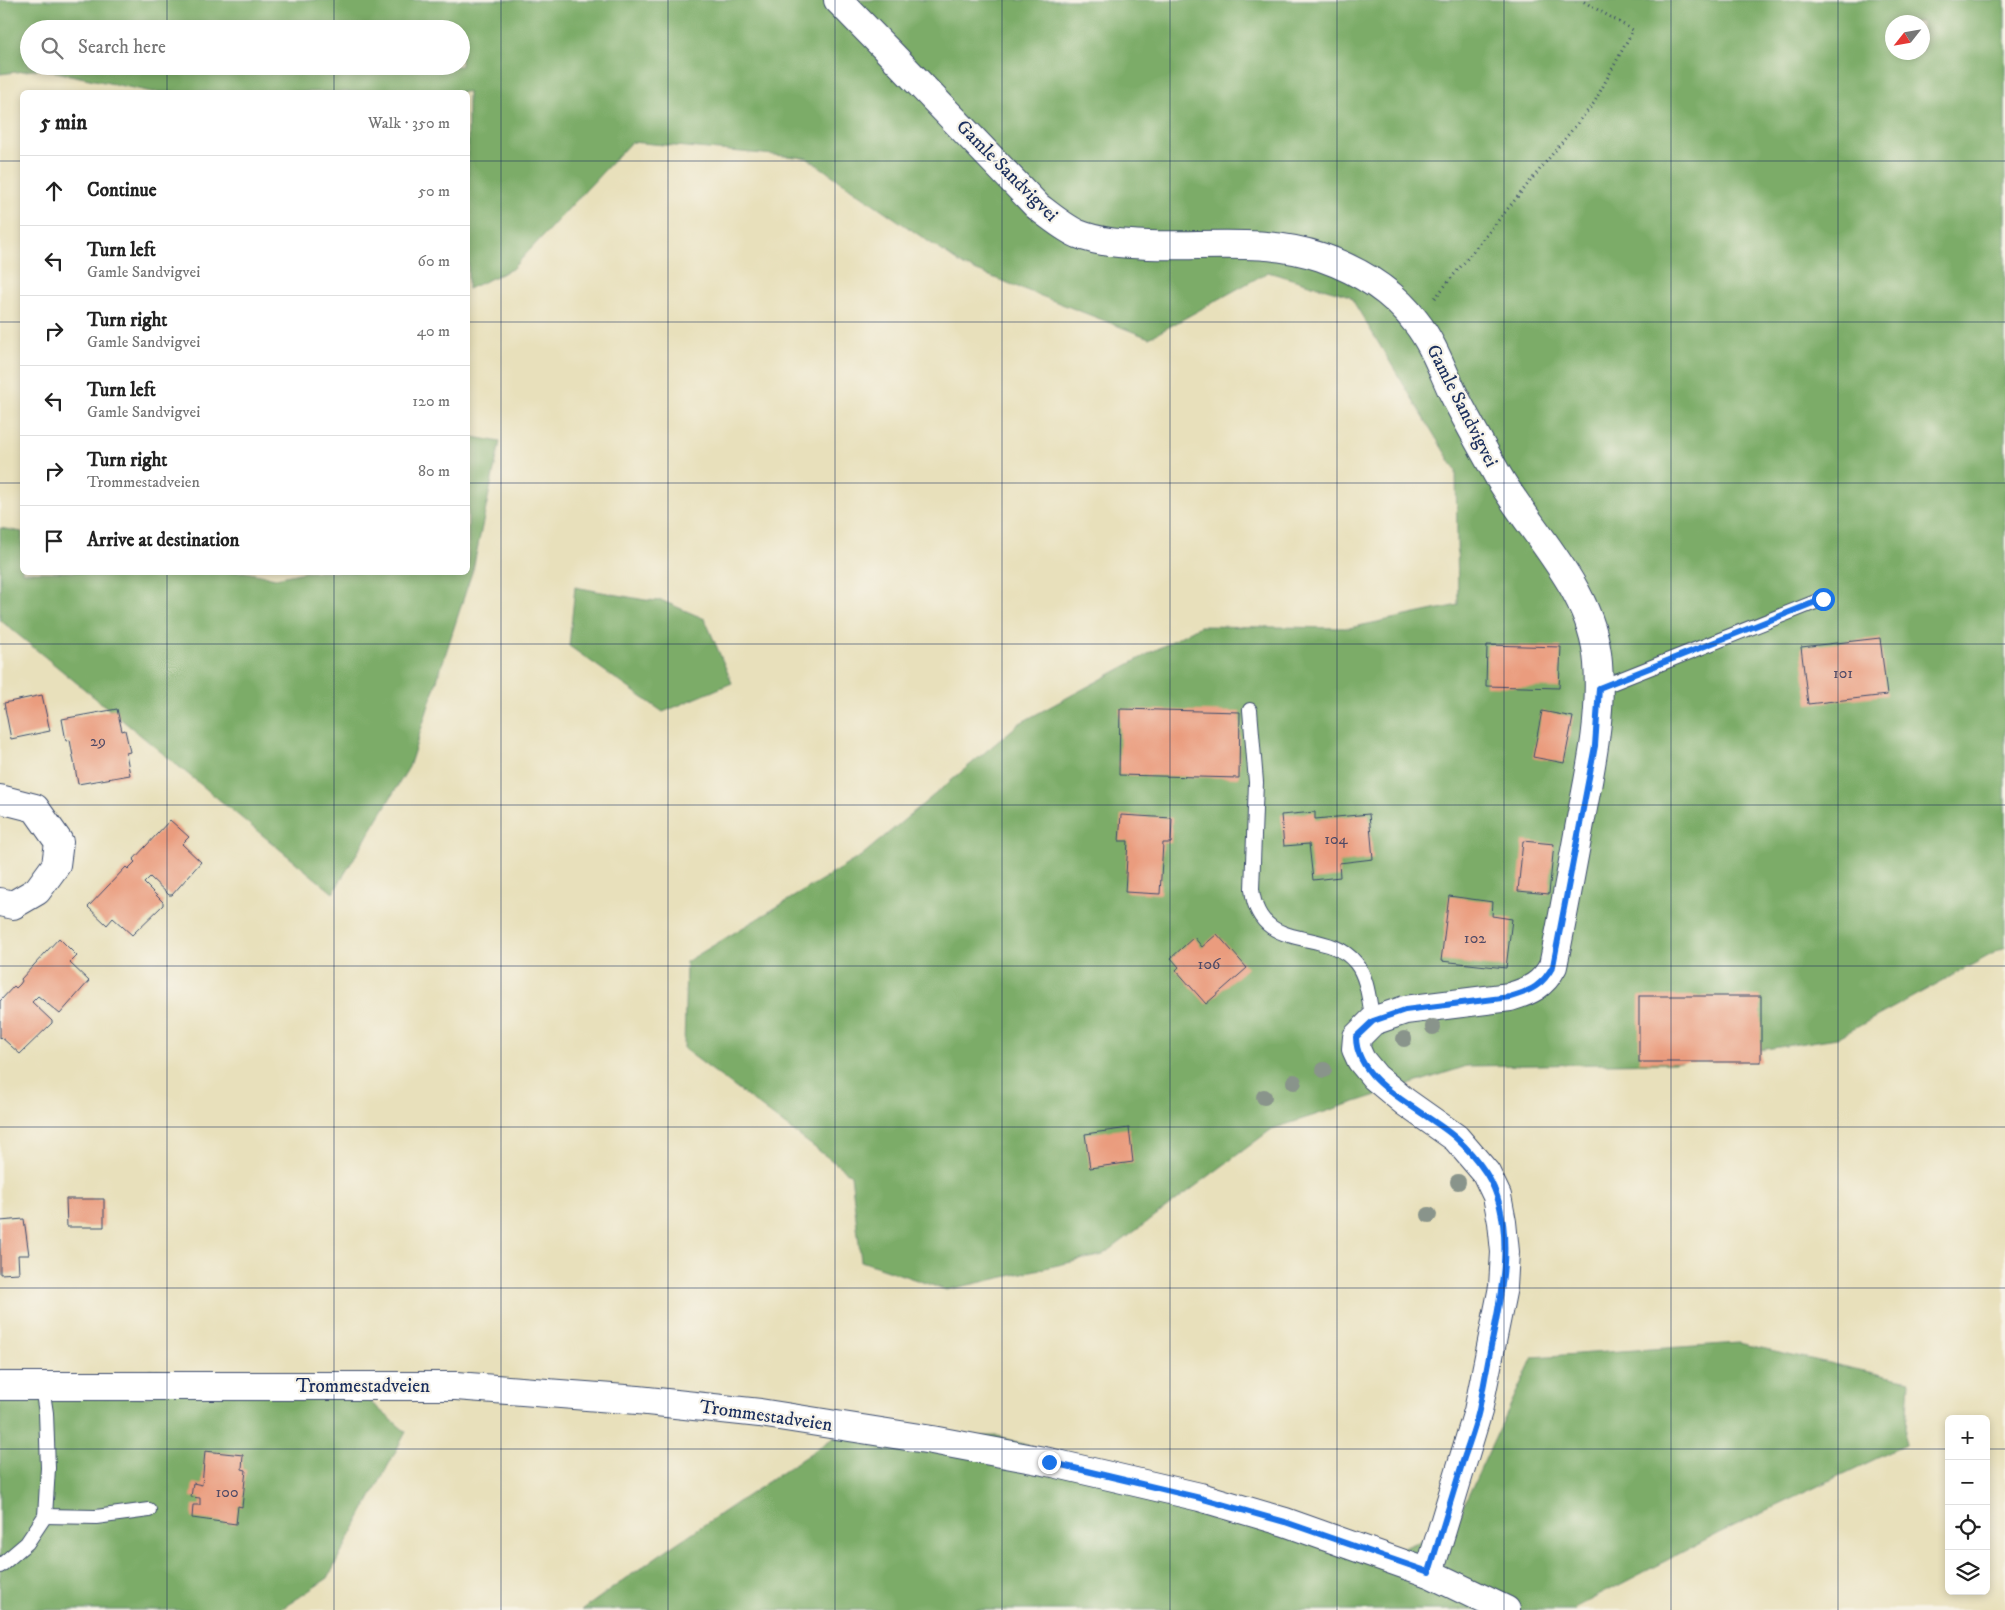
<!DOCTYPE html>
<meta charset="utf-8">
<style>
:root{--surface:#fff;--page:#f2f2f2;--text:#222;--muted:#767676;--line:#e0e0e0}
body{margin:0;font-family:"IM FELL DW Pica",serif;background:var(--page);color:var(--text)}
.controls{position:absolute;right:15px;bottom:15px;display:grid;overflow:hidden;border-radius:8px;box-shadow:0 2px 8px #0003}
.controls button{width:45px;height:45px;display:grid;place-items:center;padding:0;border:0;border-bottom:1px solid var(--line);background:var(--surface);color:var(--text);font:25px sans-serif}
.compass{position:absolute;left:1885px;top:15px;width:45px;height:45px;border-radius:50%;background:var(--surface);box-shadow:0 2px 8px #0003;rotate:239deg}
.stop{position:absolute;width:15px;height:15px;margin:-11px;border:4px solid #1a73e8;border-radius:50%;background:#fff}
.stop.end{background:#1a73e8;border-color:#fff;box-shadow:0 1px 5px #0008}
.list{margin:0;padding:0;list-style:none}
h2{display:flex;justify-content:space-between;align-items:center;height:65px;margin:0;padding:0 20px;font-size:21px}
h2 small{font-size:16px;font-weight:400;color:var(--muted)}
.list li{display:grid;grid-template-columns:32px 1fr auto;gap:15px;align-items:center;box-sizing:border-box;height:70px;padding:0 20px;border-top:1px solid var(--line)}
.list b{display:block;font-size:19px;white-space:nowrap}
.list p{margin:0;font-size:16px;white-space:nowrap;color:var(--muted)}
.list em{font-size:16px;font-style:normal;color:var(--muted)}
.icon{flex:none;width:28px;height:28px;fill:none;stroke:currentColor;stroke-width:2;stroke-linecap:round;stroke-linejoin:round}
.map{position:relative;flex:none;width:2005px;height:1610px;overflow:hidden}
.search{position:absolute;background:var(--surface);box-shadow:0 2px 8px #0003;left:20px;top:20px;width:450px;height:55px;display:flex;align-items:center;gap:12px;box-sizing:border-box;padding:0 18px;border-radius:28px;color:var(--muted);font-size:19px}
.panel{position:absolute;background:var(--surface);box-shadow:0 2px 8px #0003;left:20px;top:90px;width:450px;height:485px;border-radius:8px}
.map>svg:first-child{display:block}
</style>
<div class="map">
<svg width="2005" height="1610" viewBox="0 0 2005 1610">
<rect width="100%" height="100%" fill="#f7f3e8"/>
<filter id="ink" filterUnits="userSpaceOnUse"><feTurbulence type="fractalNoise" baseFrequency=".02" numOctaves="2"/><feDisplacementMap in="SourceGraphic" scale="10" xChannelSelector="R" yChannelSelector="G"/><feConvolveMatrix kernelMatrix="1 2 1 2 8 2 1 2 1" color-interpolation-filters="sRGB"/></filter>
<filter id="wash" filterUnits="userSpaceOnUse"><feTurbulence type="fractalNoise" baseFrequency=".0096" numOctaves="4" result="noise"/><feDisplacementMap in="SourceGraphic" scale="20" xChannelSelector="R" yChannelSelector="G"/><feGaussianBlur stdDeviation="1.12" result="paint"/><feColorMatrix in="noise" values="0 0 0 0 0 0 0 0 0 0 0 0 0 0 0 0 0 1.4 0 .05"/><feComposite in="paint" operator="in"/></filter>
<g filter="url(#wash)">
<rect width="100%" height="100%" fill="#e8e0bb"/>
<!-- forest -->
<g fill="#7cac67" stroke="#4c6e62" fill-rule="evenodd">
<path d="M0,0H2005V947L1837,1038L1674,1063L1467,1066L1272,1129L1103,1255L946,1290L861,1261L851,1175L684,1049L686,962L861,856L1020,723L1200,626L1349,628L1458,605L1456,471L1350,296L1268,272L1149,338L964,266L807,158L631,142L512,269L468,289V92H152L41,69L0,74ZM1892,22H1922V52H1892ZM29,29H461V66H29Z"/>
<path d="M468,436L500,442L473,569L409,767L333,893L0,620V528L22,532V572H245L276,578L304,572H468Z"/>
<path d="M575,587L645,600L663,601L705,619L732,683L663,712L569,646Z"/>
<path d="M1739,1343L1909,1381L1905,1445L1719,1533L1575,1608V1610H582L659,1555L833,1438L998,1436L1196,1500L1398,1550L1453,1528L1533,1357Z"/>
<path d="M149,1370L355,1389L406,1432L328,1578L280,1610H0V1397H150Z"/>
</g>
<g id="blocks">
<!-- building -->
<g fill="#ea9c7e">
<path d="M1880,638L1887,695L1808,704L1801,647Z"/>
<path d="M1487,645L1561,647L1559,688L1486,686Z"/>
<path d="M42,695L50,731L11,739L4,703Z"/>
<path d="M117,709L122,731L125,730L130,752L126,753L130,775L78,784L70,740L66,741L62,719Z"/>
<path d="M1120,709L1240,712L1239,778L1119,775Z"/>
<path d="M1542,711L1573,717L1564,763L1533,757Z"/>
<path d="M1315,812V819L1369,814L1373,859L1339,863L1340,877L1313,880L1309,844L1284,846L1281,815Z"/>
<path d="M1121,815L1172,818L1171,843H1163L1160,894L1125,892L1128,841H1119Z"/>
<path d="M170,820L189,837L182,844L201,862L172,895H169L150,877L144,883L163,902V905L132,935L113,918L107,925L88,907L126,867L128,869L135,862L133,860Z"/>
<path d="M1523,841L1554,844L1549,894L1518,891Z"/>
<path d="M1449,896L1493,902L1492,916L1512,919L1506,968L1441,961Z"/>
<path d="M1217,934L1247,968L1206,1004L1176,970L1179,967L1171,958L1194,937L1202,947Z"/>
<path d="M59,938L77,956L70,963L89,981L60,1014L38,996L32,1002L52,1021V1023L20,1054L1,1037L0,1038V1001L14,986L16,988L20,984L22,981L21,979Z"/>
<rect x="1639" y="996" width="122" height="66"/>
<path d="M1129,1128L1133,1162L1090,1168L1085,1134Z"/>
<path d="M66,1199H104V1227H67Z"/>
<path d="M24,1219L29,1255H18L19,1273L0,1274V1221Z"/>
<path d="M205,1451L243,1455L242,1469L246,1470L242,1507L238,1506L236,1524L192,1518L193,1505H200V1498L191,1497L193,1483L202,1485Z"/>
</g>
</g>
</g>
<g filter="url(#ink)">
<use href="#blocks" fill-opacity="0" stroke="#3a4a6c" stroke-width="1"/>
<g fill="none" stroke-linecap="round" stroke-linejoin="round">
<!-- service casing -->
<g stroke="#3a4a6c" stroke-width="16">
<g id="service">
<path d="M1599,688L1823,599"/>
<path d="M1250,710L1256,782L1252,889C1259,956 1326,925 1356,963C1368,978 1369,1002 1373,1021"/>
<path d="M45,1516L96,1517L149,1510"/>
<path d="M0,1566L27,1543L45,1516L48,1468L46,1413L42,1387"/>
</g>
</g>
<!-- minor casing -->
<g stroke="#3a4a6c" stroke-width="30">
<path id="minor" d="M0,799L35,808L59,842L56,865L37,891L13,905L0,902"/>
</g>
<!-- tertiary casing -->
<g stroke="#3a4a6c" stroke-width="30">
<path id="tertiary" d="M838,0L890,53L1037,206C1050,216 1063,227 1078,234C1100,243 1126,244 1149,245C1206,247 1266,238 1321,257C1358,270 1392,290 1416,322C1432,342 1441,367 1452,391C1466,419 1482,447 1497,474C1532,535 1593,589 1598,663C1602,716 1591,767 1581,818C1572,867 1563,917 1553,966C1543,985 1530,991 1510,997L1405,1010L1373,1021L1357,1037L1356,1049L1361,1060L1375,1077L1405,1102L1456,1138L1486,1173L1497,1196L1502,1222L1505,1252L1503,1287L1478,1411L1429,1573"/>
</g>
<!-- secondary casing -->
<g stroke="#3a4a6c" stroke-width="30">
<path id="secondary" d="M0,1386H456L638,1400L760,1413L932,1440L1049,1462L1200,1497L1285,1522L1429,1573L1506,1610"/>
</g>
<!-- path -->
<path stroke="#3a4a6c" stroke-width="3" stroke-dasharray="1 4" stroke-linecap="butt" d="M1435,298L1594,103L1633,30L1581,0"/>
<!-- service -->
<use href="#service" stroke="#fff" stroke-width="14"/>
<!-- minor -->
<use href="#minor" stroke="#fff" stroke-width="28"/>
<!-- tertiary -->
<use href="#tertiary" stroke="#fff" stroke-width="28"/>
<!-- secondary -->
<use href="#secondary" stroke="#fff" stroke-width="28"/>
</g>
<!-- trees -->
<g fill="#89948b">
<circle cx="1433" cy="1027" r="8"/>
<circle cx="1404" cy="1039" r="8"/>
<circle cx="1324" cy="1070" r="8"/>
<circle cx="1294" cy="1082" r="8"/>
<circle cx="1264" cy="1097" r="8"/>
<circle cx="1458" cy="1182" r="8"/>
<circle cx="1429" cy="1215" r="8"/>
</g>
</g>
<g fill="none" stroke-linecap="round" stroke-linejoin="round" filter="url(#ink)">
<!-- route -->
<path stroke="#1a73e8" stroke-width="6" d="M1049,1462L1200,1498L1285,1522L1429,1572C1440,1536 1451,1500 1462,1464C1468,1446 1475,1428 1479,1410C1483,1389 1487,1367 1491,1346C1502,1294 1517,1221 1486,1173C1478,1161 1467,1148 1456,1138C1426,1110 1356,1085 1356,1037L1373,1021L1405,1010L1510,997C1531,991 1543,985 1553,966L1595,746L1599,688L1823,599"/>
</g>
<!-- grid -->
<path fill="none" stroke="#1b2f5e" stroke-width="1" stroke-opacity="0.55" d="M167,0V29M334,0V29M501,0V1610M668,0V1610M835,0V1610M1002,0V1610M1170,0V1610M1337,0V1610M1504,0V1610M1671,0V1610M1838,0V1610M167,66V92M334,66V92M0,161H22M468,161H2005M0,322H22M468,322H2005M0,483H22M468,483H2005M167,572V1610M334,572V1610M0,644H2005M0,805H2005M0,966H2005M0,1127H2005M0,1288H2005M0,1449H1949M1986,1449H2005"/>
<g text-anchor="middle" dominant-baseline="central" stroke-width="4.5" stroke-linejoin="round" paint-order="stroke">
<!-- number labels -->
<g font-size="16" fill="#4f4a66">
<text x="1843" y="673">101</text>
<text x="98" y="741">29</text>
<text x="1336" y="839">104</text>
<text x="1475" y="938">102</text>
<text x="1209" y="964">106</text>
<text x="227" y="1492">100</text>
</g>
<!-- street labels -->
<g font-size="19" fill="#1b2f5e" stroke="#f7f3e8">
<text transform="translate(1007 171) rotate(45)">Gamle Sandvigvei</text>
<text transform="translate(1462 406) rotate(63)">Gamle Sandvigvei</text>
<text x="363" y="1386">Trommestadveien</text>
<text transform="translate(766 1416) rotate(8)">Trommestadveien</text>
</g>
</g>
</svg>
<div class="controls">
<button>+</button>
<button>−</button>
<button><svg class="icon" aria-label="locate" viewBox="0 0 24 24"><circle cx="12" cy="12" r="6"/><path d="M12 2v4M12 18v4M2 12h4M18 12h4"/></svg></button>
<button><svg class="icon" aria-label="layers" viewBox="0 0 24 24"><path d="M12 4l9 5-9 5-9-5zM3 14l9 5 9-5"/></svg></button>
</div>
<svg class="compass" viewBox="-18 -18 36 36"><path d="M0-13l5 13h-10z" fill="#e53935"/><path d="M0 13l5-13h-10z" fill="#767676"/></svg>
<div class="stop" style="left:1823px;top:599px"></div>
<div class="stop end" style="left:1049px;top:1462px"></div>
<div class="search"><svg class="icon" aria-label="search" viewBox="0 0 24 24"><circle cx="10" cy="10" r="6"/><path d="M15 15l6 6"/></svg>Search here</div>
<section class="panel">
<h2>5 min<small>Walk · 350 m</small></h2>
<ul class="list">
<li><svg class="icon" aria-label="ahead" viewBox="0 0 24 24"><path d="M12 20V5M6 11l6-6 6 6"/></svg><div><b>Continue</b></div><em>50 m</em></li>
<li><svg class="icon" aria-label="left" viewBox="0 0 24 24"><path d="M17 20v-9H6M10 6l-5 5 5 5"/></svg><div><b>Turn left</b><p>Gamle Sandvigvei</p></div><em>60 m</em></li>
<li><svg class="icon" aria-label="right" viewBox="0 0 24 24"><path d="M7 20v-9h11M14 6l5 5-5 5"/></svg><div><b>Turn right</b><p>Gamle Sandvigvei</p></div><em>40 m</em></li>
<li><svg class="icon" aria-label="left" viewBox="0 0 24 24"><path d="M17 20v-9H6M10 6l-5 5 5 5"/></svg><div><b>Turn left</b><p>Gamle Sandvigvei</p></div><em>120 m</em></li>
<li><svg class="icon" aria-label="right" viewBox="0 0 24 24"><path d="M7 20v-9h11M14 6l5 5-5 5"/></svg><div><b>Turn right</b><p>Trommestadveien</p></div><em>80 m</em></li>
<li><svg class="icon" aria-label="arrive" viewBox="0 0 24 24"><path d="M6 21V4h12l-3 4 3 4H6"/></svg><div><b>Arrive at destination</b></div></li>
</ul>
</section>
</div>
